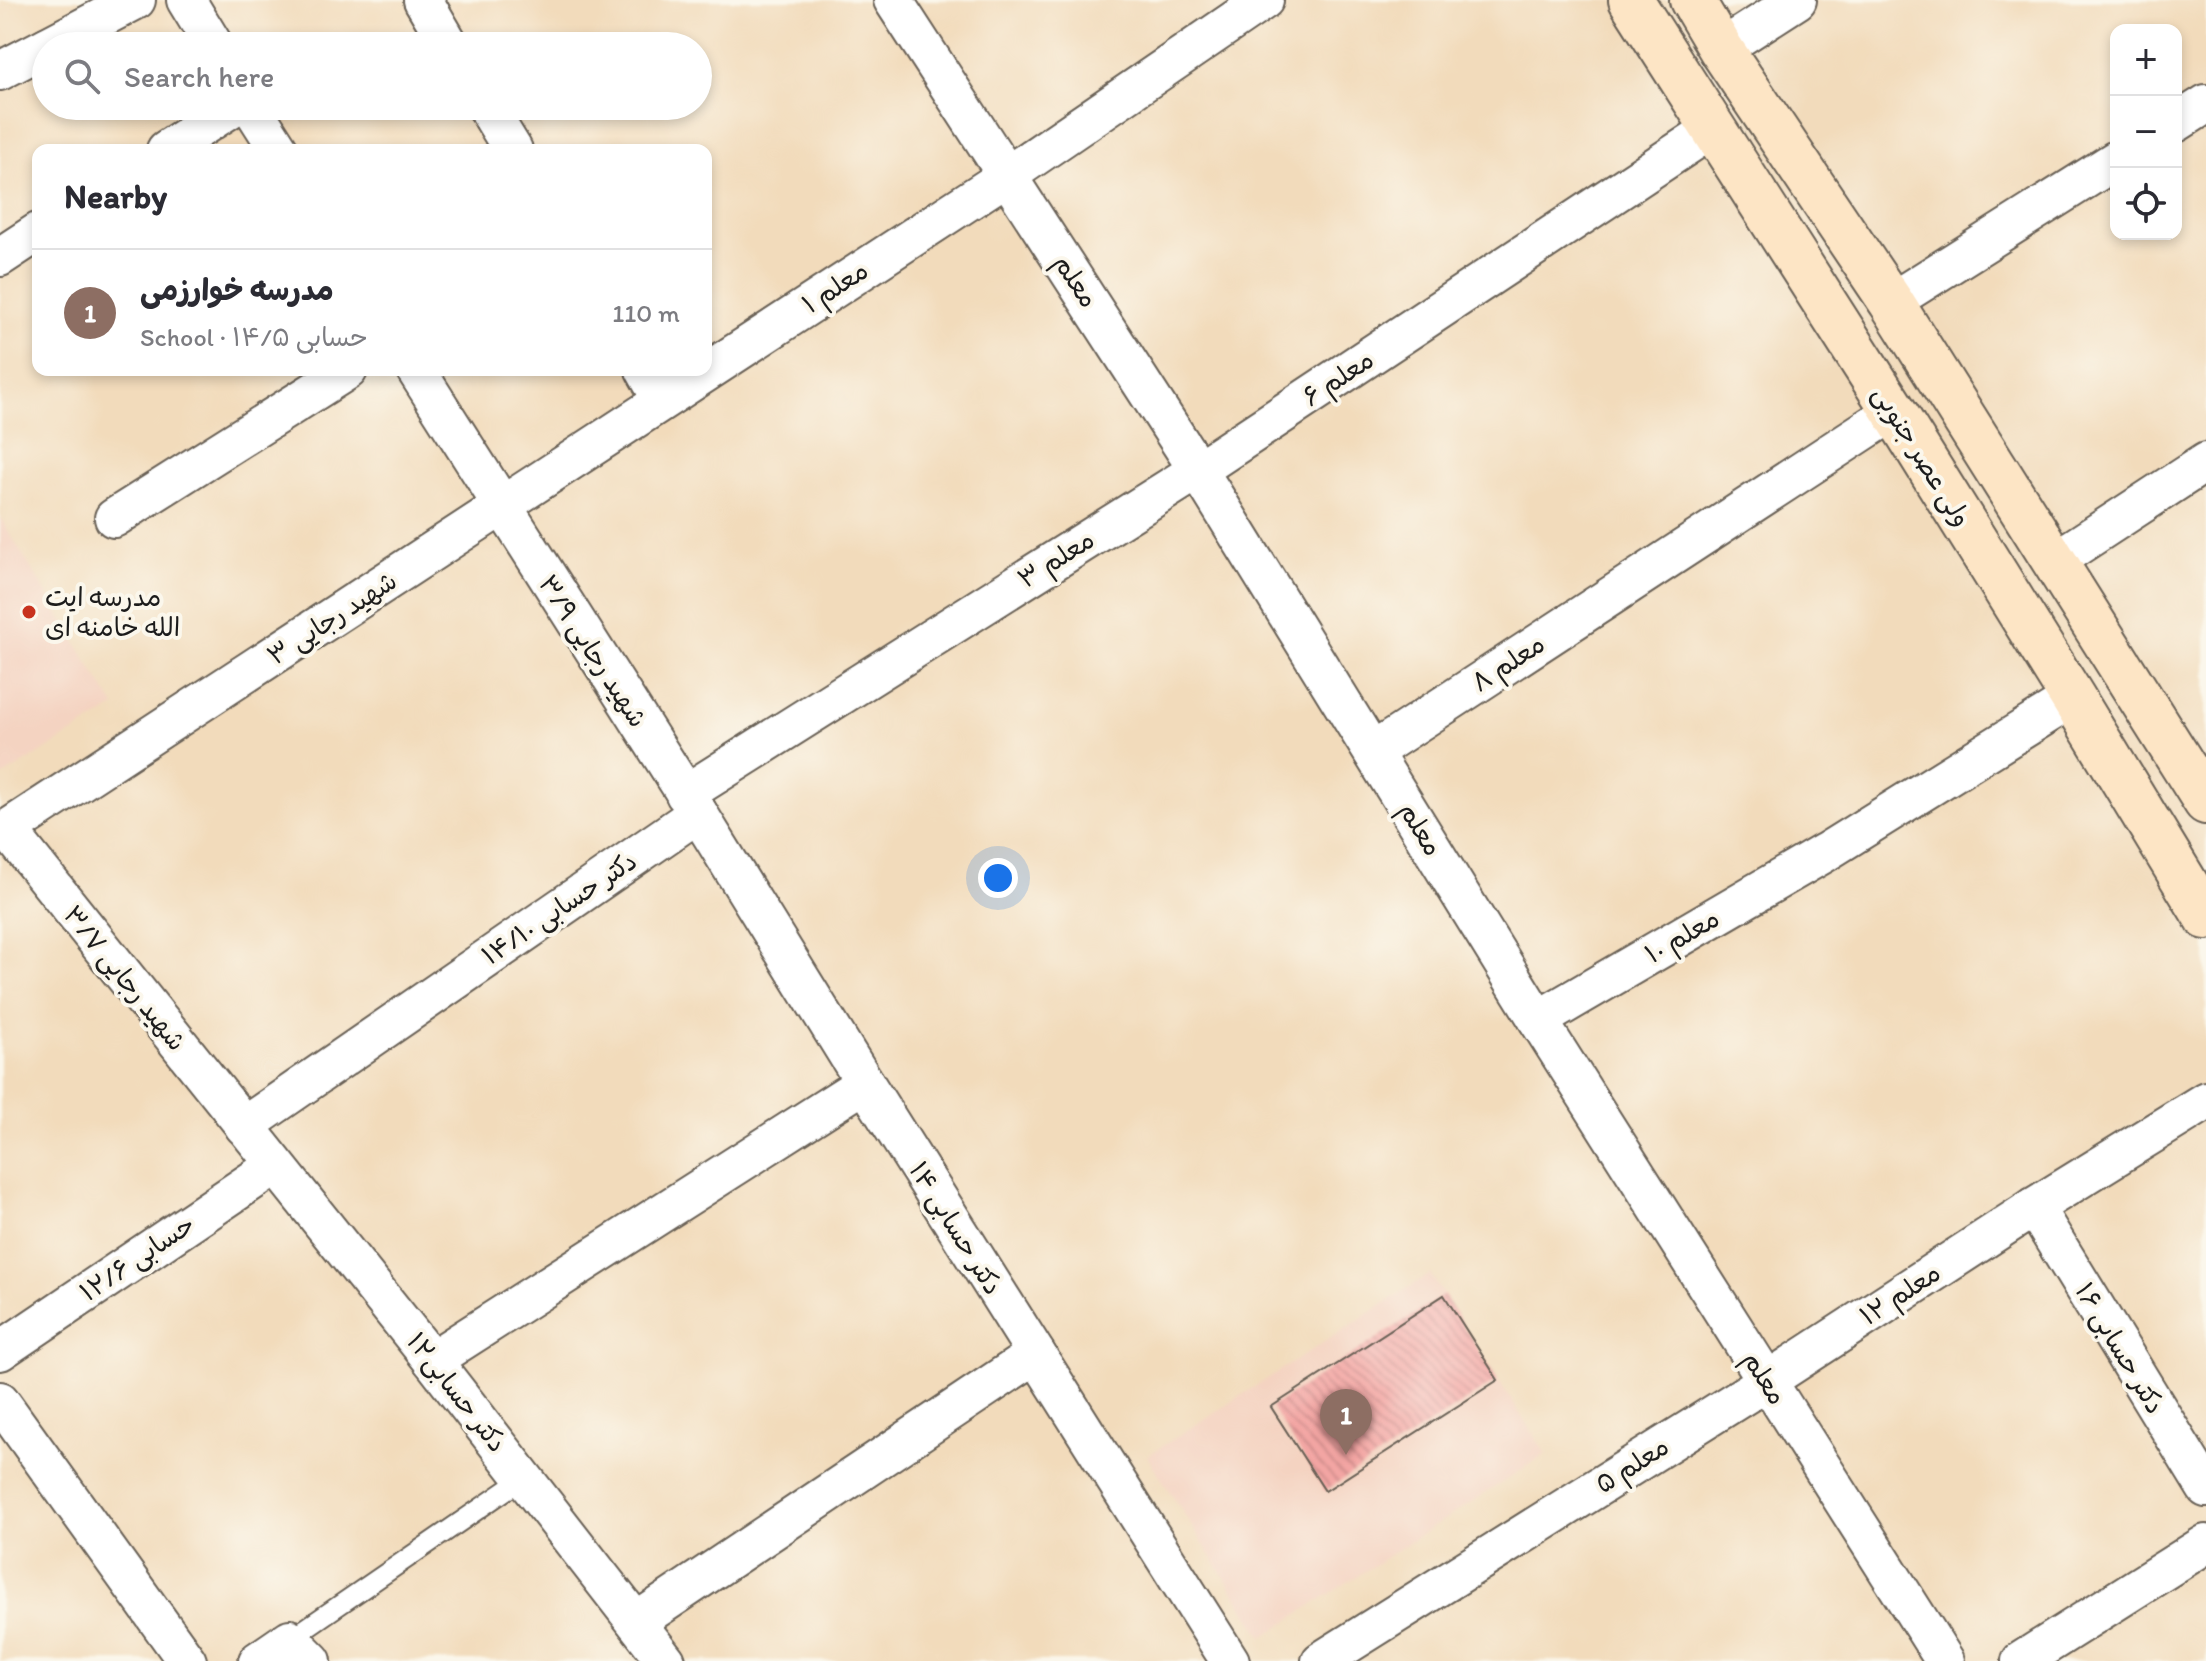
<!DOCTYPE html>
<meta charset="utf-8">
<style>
:root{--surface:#fff;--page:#f2f2f3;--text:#2b2b33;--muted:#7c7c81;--line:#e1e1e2;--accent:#c8321e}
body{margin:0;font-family:Itim,"Playpen Sans Arabic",sans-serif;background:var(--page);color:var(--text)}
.controls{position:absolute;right:24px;top:24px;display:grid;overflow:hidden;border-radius:16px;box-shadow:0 4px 12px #0003}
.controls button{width:72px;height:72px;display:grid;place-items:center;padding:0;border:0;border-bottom:2px solid var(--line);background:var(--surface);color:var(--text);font:40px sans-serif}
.you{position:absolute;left:998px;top:878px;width:28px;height:28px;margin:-20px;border:6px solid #fff;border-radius:50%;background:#1a73e8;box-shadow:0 0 0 12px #1a73e833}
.badge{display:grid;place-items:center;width:52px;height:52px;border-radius:50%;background:var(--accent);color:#fff;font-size:26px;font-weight:700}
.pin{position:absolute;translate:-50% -66px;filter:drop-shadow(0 2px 4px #0008)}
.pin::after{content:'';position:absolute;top:42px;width:28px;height:24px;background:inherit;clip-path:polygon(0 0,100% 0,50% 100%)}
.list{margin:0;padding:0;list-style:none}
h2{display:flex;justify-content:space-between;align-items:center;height:104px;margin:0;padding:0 32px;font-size:34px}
h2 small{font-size:26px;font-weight:400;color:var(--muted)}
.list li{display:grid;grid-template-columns:52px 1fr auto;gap:24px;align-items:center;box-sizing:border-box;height:128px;padding:0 32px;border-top:2px solid var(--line)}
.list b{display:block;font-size:30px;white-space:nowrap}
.list p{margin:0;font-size:26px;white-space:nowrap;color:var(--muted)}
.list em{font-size:26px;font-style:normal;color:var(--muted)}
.icon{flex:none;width:44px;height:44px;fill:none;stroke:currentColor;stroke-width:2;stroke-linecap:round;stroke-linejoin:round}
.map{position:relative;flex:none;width:2206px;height:1661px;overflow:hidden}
.search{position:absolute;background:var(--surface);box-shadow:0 4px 12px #0003;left:32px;top:32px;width:680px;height:88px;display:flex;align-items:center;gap:20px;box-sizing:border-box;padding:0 28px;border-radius:44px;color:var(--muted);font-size:30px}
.panel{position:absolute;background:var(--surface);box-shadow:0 4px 12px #0003;left:32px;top:144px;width:680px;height:232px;border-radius:16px}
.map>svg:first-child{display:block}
</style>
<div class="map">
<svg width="2206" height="1661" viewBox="0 0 2206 1661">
<defs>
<pattern id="building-back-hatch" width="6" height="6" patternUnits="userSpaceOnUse" patternTransform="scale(2)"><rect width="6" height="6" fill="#f3a5a3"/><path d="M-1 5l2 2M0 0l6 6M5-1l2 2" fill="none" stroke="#d08d8c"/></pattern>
</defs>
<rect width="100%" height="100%" fill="#fbf7ec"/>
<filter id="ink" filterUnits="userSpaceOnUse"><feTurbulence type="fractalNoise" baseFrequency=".0125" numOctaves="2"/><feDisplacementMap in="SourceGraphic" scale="16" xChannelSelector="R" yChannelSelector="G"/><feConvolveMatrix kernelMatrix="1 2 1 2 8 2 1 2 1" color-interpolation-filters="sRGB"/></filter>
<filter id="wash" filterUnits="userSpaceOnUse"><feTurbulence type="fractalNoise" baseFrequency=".006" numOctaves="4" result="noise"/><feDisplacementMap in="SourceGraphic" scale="32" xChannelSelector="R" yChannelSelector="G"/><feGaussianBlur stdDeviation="1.8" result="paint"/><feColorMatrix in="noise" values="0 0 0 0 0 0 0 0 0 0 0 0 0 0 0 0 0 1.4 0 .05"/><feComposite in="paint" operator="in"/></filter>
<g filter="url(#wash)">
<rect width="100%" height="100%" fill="#f2dbbb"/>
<!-- built -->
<g fill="#f4d3c1">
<path d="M0,517L115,707L0,778Z"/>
<path d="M1430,1274L1546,1454L1263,1637L1147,1456Z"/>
</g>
<g id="blocks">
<!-- building -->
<path fill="url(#building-back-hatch)" d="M1444,1295L1498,1380L1325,1491L1271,1407Z"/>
</g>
</g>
<g filter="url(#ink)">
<use href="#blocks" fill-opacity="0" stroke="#675f54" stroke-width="2"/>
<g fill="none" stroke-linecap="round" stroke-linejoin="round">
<!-- lane casing -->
<g stroke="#675f54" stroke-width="22">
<path id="lane" d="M290,1639L524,1478"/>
</g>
<!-- street casing -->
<g stroke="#675f54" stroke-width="42">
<g id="street">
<path d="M186,0L214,46"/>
<path d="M423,0L450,46"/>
<path d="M893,0L1198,470L1538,1020L1945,1661"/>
<path d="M48,46L136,0"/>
<path d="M1721,49L1797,0"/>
<path d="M0,71L46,47"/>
<path d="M251,106L279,150"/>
<path d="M486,106L513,150"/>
<path d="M2176,123L2206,104"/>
<path d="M166,150L234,106"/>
<path d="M0,257L38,232"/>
<path d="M1891,302L2116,160"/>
<path d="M416,370L698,813L865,1083L1230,1661"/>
<path d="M645,370L662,400"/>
<path d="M114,518L348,370"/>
<path d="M2053,562L2206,462"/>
<path d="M1374,751L1894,411"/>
<path d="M685,794L1198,470L1712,129"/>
<path d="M7,829L432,1360L666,1661"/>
<path d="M0,834L1008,175L1264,0"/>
<path d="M1538,1020L1826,852L2073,698"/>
<path d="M244,1126L698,813"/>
<path d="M2034,1207L2206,1488"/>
<path d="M0,1351L274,1166"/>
<path d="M432,1360L865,1083"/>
<path d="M0,1401L187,1661"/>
<path d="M636,1622L1036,1354"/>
<path d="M258,1661L290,1639L312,1661"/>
<path d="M1321,1661L1767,1381L2034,1207L2206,1101"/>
<path d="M2021,1661L2206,1544"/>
</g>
</g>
<!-- secondary casing -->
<g stroke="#675f54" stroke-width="48">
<g id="secondary">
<path d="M1631,0L1894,411L2073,698L2206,917"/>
<path d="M1692,0L1721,49L1891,302L2206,802"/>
</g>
</g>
<!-- lane -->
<use href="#lane" stroke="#fff" stroke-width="18"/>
<!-- street -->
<use href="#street" stroke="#fff" stroke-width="38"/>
<!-- secondary -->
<use href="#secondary" stroke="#fde5c5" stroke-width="44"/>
</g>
</g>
<!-- markers -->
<circle fill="#c8321e" stroke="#fbf7ec" stroke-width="3" cx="29" cy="612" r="8"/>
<g text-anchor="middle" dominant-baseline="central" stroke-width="8" stroke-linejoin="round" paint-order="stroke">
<!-- street labels -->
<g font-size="26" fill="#1c1c1c" stroke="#fbf7ec">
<text transform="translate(1076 281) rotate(57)">معلم</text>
<text transform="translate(835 287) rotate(-33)">معلم ۱</text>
<text transform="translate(1338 378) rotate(-33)">معلم ۶</text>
<text transform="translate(1922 456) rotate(58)">ولی عصر جنوبی</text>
<text transform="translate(1056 559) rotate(-32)">معلم ۳</text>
<text transform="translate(332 618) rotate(-33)">شهید رجایی ۳</text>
<text transform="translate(593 651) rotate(57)">شهید رجایی ۳/۹</text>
<text transform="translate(1508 663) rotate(-33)">معلم ۸</text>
<text transform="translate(1421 829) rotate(59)">معلم</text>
<text transform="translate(559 908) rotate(-34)">دکتر حسابی ۱۴/۱۰</text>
<text transform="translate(1682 936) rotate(-30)">معلم ۱۰</text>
<text transform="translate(125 978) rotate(51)">شهید رجایی ۳/۷</text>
<text transform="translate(956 1228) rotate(58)">دکتر حسابی ۱۴</text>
<text transform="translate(137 1258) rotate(-34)">حسابی ۱۲/۶</text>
<text transform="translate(1900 1294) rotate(-33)">معلم ۱۲</text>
<text transform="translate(2120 1348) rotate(59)">دکتر حسابی ۱۶</text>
<text transform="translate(1765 1378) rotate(58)">معلم</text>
<text transform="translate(457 1392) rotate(52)">دکتر حسابی۱۲</text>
<text transform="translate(1632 1465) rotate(-32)">معلم ۵</text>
</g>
<!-- poi labels -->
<g font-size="26" fill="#1c1c1c" stroke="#fbf7ec" text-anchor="start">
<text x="45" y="597">مدرسه ایت<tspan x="45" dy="30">الله خامنه ای</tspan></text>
</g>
</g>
</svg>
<div class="controls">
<button>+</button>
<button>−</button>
<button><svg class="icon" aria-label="locate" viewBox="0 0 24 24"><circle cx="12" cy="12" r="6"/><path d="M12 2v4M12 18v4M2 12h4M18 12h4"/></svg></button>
</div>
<div class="you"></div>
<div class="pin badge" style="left:1346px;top:1455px;background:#8d6e63">1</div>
<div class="search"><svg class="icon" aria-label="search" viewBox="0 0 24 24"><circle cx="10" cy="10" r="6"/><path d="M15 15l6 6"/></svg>Search here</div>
<section class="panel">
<h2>Nearby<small></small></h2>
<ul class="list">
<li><span class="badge" style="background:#8d6e63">1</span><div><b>مدرسه خوارزمی</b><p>School · حسابی ۱۴/۵</p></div><em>110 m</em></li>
</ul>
</section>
</div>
